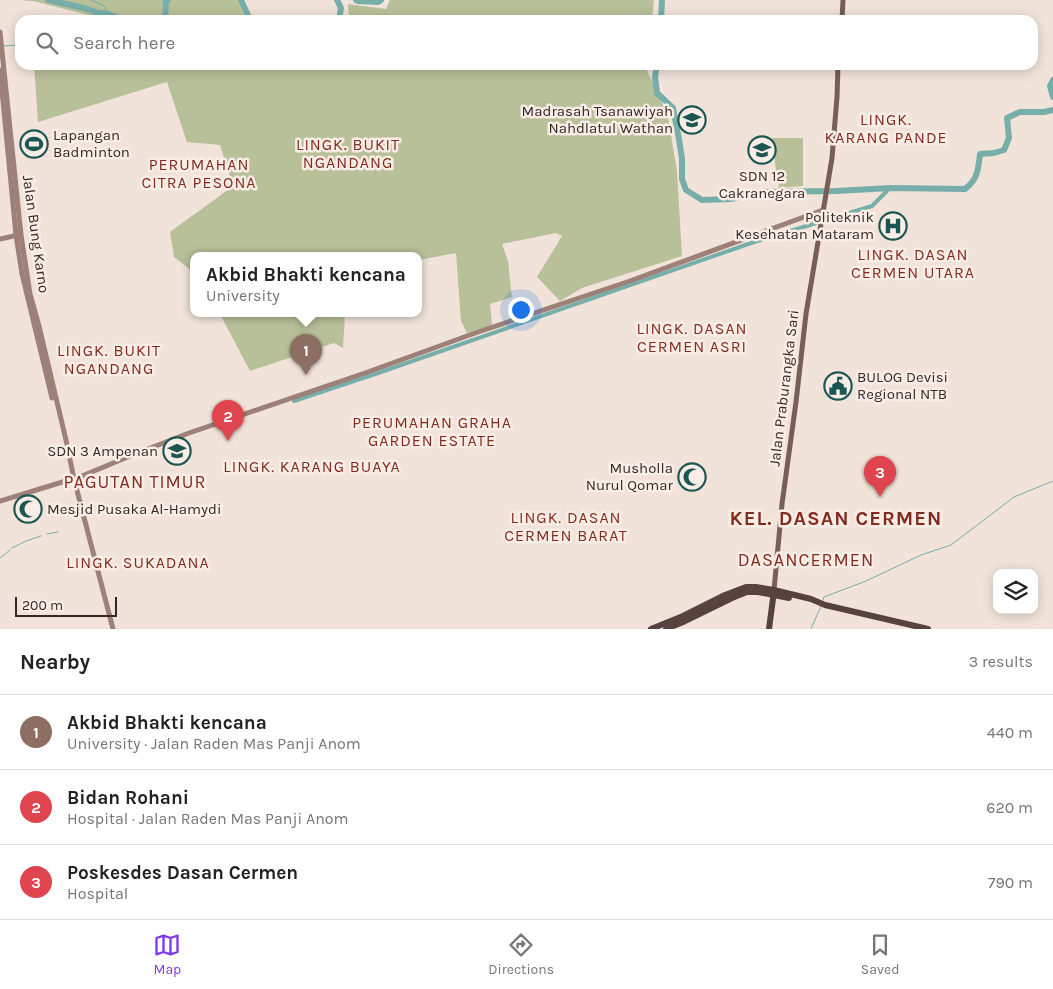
<!DOCTYPE html>
<meta charset="utf-8">
<style>
:root{--surface:#fff;--page:#f6f6f6;--text:#222;--muted:#767676;--line:#e0e0e0;--accent:#7c3aed}
body{margin:0;font-family:Karla,sans-serif;background:var(--page);color:var(--text)}
.controls{position:absolute;right:15px;bottom:15px;display:grid;overflow:hidden;border-radius:10px;box-shadow:0 2px 12px #0003}
.controls button{width:45px;height:45px;display:grid;place-items:center;padding:0;border:0;border-bottom:1px solid var(--line);background:var(--surface);color:var(--text);font:25px sans-serif}
.scale{position:absolute;left:15px;bottom:12px;width:102px;box-sizing:border-box;padding-left:5px;border:2px solid #352927;border-top:0;font-size:14px;line-height:18px;white-space:nowrap;color:#352927;-webkit-text-stroke:4px #f9ede5;paint-order:stroke}
.you{position:absolute;left:520px;top:309px;width:18px;height:18px;margin:-12px;border:4px solid #fff;border-radius:50%;background:#1a73e8;box-shadow:0 0 0 8px #1a73e833}
.badge{display:grid;place-items:center;width:32px;height:32px;border-radius:50%;background:var(--accent);color:#fff;font-size:16px;font-weight:700}
.pin{position:absolute;translate:-50% -41px;filter:drop-shadow(0 1px 2px #0008)}
.pin::after{content:'';position:absolute;top:26px;width:18px;height:15px;background:inherit;clip-path:polygon(0 0,100% 0,50% 100%)}
.popup{position:absolute;left:190px;top:252px;width:232px;height:65px;box-sizing:border-box;display:grid;place-content:center;border-radius:10px;background:var(--surface);filter:drop-shadow(0 1px 4px #0005);font-size:16px;white-space:nowrap;color:var(--muted)}
.popup b{font-size:19px;color:var(--text)}
.popup::after{content:'';position:absolute;left:50%;top:100%;margin-left:-10px;border:10px solid transparent;border-top-color:var(--surface)}
.list{margin:0;padding:0;list-style:none}
h2{display:flex;justify-content:space-between;align-items:center;height:65px;margin:0;padding:0 20px;font-size:21px}
h2 small{font-size:16px;font-weight:400;color:var(--muted)}
.list li{display:grid;grid-template-columns:32px 1fr auto;gap:15px;align-items:center;box-sizing:border-box;height:75px;padding:0 20px;border-top:1px solid var(--line)}
.list b{display:block;font-size:19px;white-space:nowrap}
.list p{margin:0;font-size:16px;white-space:nowrap;color:var(--muted)}
.list em{font-size:16px;font-style:normal;color:var(--muted)}
.icon{flex:none;width:28px;height:28px;fill:none;stroke:currentColor;stroke-width:2;stroke-linecap:round;stroke-linejoin:round}
.map{position:relative;flex:none;width:1053px;height:629px;overflow:hidden}
.search{position:absolute;background:var(--surface);box-shadow:0 2px 12px #0003;left:15px;right:15px;top:15px;height:55px;display:flex;align-items:center;gap:12px;box-sizing:border-box;padding:0 18px;border-radius:15px;color:var(--muted);font-size:19px}
.sheet{height:290px;background:var(--surface)}
nav{display:flex;justify-content:space-around;align-items:center;box-sizing:border-box;height:70px;border-top:1px solid var(--line);background:var(--surface);font-size:14px;color:var(--muted)}
nav a{display:grid;justify-items:center;gap:2px}
nav .on{color:var(--accent)}
.map>svg:first-child{display:block}
</style>
<div class="map">
<svg width="1053" height="629" viewBox="0 0 1053 629">
<rect width="100%" height="100%" fill="#f1e3d9"/>
<!-- green -->
<g fill="#b8c099">
<path d="M19,0H238L246,20H98L100,18L33,1Z"/>
<path d="M390,0H654L652,20H349L348,4L386,9Z"/>
<path d="M34,65H646V68L668,116L677,172L682,256L582,288L560,301L537,277L562,236L556,233L502,244L508,261L512,297L490,304L492,325L467,333L461,321L456,253L419,260L418,256H194L193,272L174,257L170,232L233,186L220,145L187,142L167,82L38,122Z"/>
<path d="M771,138H803V186L779,188Z"/>
<path d="M220,314H345L343,348L334,343L250,371Z"/>
</g>
<g fill="none" stroke-linecap="round" stroke-linejoin="round">
<!-- stream -->
<g stroke="#78aea9" stroke-width="1">
<path d="M91,0L104,6L108,14"/>
<path d="M92,20L99,13"/>
<path d="M3,46L20,45"/>
<path d="M47,534L58,532"/>
<path d="M12,548L26,541L41,536"/>
<path d="M0,558L10,550"/>
<path d="M823,600L824,597L866,581L921,555L951,545L1014,497L1053,481"/>
<path d="M811,629L821,606"/>
</g>
<!-- canal -->
<path stroke="#78aea9" stroke-width="4" d="M294,401L381,372L754,242L872,206L890,188"/>
<!-- river -->
<g stroke="#78aea9" stroke-width="6">
<path d="M48,0L84,8L99,13L108,14L125,20"/>
<path d="M241,0L250,20"/>
<path d="M337,0L341,8L339,20"/>
<path d="M356,0L358,1L378,2L381,0"/>
<path d="M165,20L166,1L168,0"/>
<path d="M661,20L662,0"/>
<path d="M657,65L655,77L657,93L673,108L679,139L682,159V179L686,190L702,200L731,199L759,192L836,191L890,188L965,189C978,179 978,170 980,154L994,153L1004,150L1009,138L1007,118L1020,112H1044L1053,110"/>
<path d="M1053,80L1050,86L1053,97"/>
</g>
<!-- secondary -->
<g stroke="#9d8077" stroke-width="5">
<path d="M0,32L21,235L30,294L39,326L66,440L74,479L113,629"/>
<path d="M0,70L16,235L22,274L52,398"/>
<path d="M0,239L18,235"/>
<path d="M0,501L82,476L130,456L189,433L365,373L478,332L630,281L823,210"/>
</g>
<!-- primary -->
<g stroke="#775e57" stroke-width="5">
<path d="M842,20L843,0"/>
<path d="M774,590L782,504L796,402L806,314L832,158L837,97L838,65"/>
</g>
<!-- highway -->
<g stroke="#56423e" stroke-width="6">
<path d="M651,629L683,616L725,595L746,587H756L774,590L811,599L825,605L928,629"/>
<path d="M666,629L683,622L732,598L747,592H758L789,598"/>
<path d="M769,629L774,591"/>
</g>
</g>
<!-- icons -->
<defs>
<g id="school-ring" transform="scale(1.4375)"><circle r="9.5" fill="#f9ede5" stroke="#1c5653" stroke-width="1.5"/><path d="M0-5L7-2L0 1L-7-2ZM-4 1L0 2.5L4 1V4Q0 6-4 4Z" fill="#1c5653"/></g>
<g id="stadium-ring" transform="scale(1.4375)"><circle r="9.5" fill="#f9ede5" stroke="#1c5653" stroke-width="1.5"/><path d="M0-5a6.5 5 0 1 0 0 10a6.5 5 0 1 0 0-10ZM-3.5-1.8h7v3.6h-7Z" fill="#1c5653"/></g>
<g id="hospital-ring" transform="scale(1.4375)"><circle r="9.5" fill="#f9ede5" stroke="#1c5653" stroke-width="1.5"/><path d="M-5-5h3v3.5h4V-5h3V5h-3V1.5h-4V5h-3Z" fill="#1c5653"/></g>
<g id="civic-ring" transform="scale(1.4375)"><circle r="9.5" fill="#f9ede5" stroke="#1c5653" stroke-width="1.5"/><path d="M-.6-6.5H3V-4.5H.6V-3L4-1V1h2V6H-6V1h2V-1L-.6-3ZM-1.2 2.5V6h2.4V2.5Z" fill="#1c5653"/></g>
<g id="mosque-ring" transform="scale(1.4375)"><circle r="9.5" fill="#f9ede5" stroke="#1c5653" stroke-width="1.5"/><path d="M3.5-4.9A6 6 0 1 0 3.5 4.9A5 5 0 1 1 3.5-4.9Z" fill="#1c5653"/></g>
</defs>
<g fill-rule="evenodd">
<use href="#school-ring" x="692" y="120"/>
<use href="#stadium-ring" x="34" y="144"/>
<use href="#school-ring" x="762" y="150"/>
<use href="#hospital-ring" x="893" y="226"/>
<use href="#civic-ring" x="838" y="386"/>
<use href="#school-ring" x="177" y="451"/>
<use href="#mosque-ring" x="692" y="477"/>
<use href="#mosque-ring" x="28" y="509"/>
</g>
<g text-anchor="middle" dominant-baseline="central" stroke-width="5" stroke-linejoin="round" paint-order="stroke">
<!-- poi labels -->
<g font-size="15" fill="#352927" stroke="#f9ede5" text-anchor="end">
<text x="673" y="111">Madrasah Tsanawiyah<tspan x="673" dy="17">Nahdlatul Wathan</tspan></text>
<text x="53" y="135" text-anchor="start">Lapangan<tspan x="53" dy="17">Badminton</tspan></text>
<text x="762" y="176" text-anchor="middle">SDN 12<tspan x="762" dy="17">Cakranegara</tspan></text>
<text x="874" y="217">Politeknik<tspan x="874" dy="17">Kesehatan Mataram</tspan></text>
<text x="857" y="377" text-anchor="start">BULOG Devisi<tspan x="857" dy="17">Regional NTB</tspan></text>
<text x="158" y="451">SDN 3 Ampenan</text>
<text x="673" y="468">Musholla<tspan x="673" dy="17">Nurul Qomar</tspan></text>
<text x="47" y="509" text-anchor="start">Mesjid Pusaka Al-Hamydi</text>
</g>
<!-- street labels -->
<g font-size="15" fill="#352927" stroke="#f9ede5">
<text transform="translate(36 234) rotate(82)">Jalan Bung Karno</text>
<text transform="translate(784 388) rotate(-83)">Jalan Praburangka Sari</text>
</g>
<!-- neighbourhood labels -->
<g font-size="16" letter-spacing="1" fill="#842b20" stroke="#f9ede5">
<text x="886" y="119">LINGK.<tspan x="886" dy="18">KARANG PANDE</tspan></text>
<text x="348" y="144">LINGK. BUKIT<tspan x="348" dy="18">NGANDANG</tspan></text>
<text x="199" y="164">PERUMAHAN<tspan x="199" dy="18">CITRA PESONA</tspan></text>
<text x="913" y="254">LINGK. DASAN<tspan x="913" dy="18">CERMEN UTARA</tspan></text>
<text x="692" y="328">LINGK. DASAN<tspan x="692" dy="18">CERMEN ASRI</tspan></text>
<text x="109" y="350">LINGK. BUKIT<tspan x="109" dy="18">NGANDANG</tspan></text>
<text x="432" y="422">PERUMAHAN GRAHA<tspan x="432" dy="18">GARDEN ESTATE</tspan></text>
<text x="312" y="466">LINGK. KARANG BUAYA</text>
<text x="566" y="517">LINGK. DASAN<tspan x="566" dy="18">CERMEN BARAT</tspan></text>
<text x="138" y="562">LINGK. SUKADANA</text>
</g>
<!-- quarter labels -->
<g font-size="18" letter-spacing="1" fill="#842b20" stroke="#f9ede5">
<text x="135" y="482">PAGUTAN TIMUR</text>
<text x="806" y="560">DASANCERMEN</text>
</g>
<!-- district labels -->
<g font-size="20" font-weight="bold" letter-spacing="1" fill="#842b20" stroke="#f9ede5">
<text x="836" y="518">KEL. DASAN CERMEN</text>
</g>
</g>
</svg>
<div class="controls">
<button><svg class="icon" aria-label="layers" viewBox="0 0 24 24"><path d="M12 4l9 5-9 5-9-5zM3 14l9 5 9-5"/></svg></button>
</div>
<div class="scale">200 m</div>
<div class="you"></div>
<div class="pin badge" style="left:306px;top:375px;background:#8d6e63">1</div>
<div class="popup"><b>Akbid Bhakti kencana</b>University</div>
<div class="pin badge" style="left:228px;top:441px;background:#e0444e">2</div>
<div class="pin badge" style="left:880px;top:497px;background:#e0444e">3</div>
<div class="search"><svg class="icon" aria-label="search" viewBox="0 0 24 24"><circle cx="10" cy="10" r="6"/><path d="M15 15l6 6"/></svg>Search here</div>
</div>
<section class="sheet">
<h2>Nearby<small>3 results</small></h2>
<ul class="list">
<li><span class="badge" style="background:#8d6e63">1</span><div><b>Akbid Bhakti kencana</b><p>University · Jalan Raden Mas Panji Anom</p></div><em>440 m</em></li>
<li><span class="badge" style="background:#e0444e">2</span><div><b>Bidan Rohani</b><p>Hospital · Jalan Raden Mas Panji Anom</p></div><em>620 m</em></li>
<li><span class="badge" style="background:#e0444e">3</span><div><b>Poskesdes Dasan Cermen</b><p>Hospital</p></div><em>790 m</em></li>
</ul>
</section>
<nav>
<a class="on"><svg class="icon" aria-label="map" viewBox="0 0 24 24"><path d="M3 6l6-2 6 2 6-2v14l-6 2-6-2-6 2zM9 4v14M15 6v14"/></svg>Map</a>
<a><svg class="icon" aria-label="directions" viewBox="0 0 24 24"><path d="M12 3l9 9-9 9-9-9zM9 14v-3h6M13 9l2 2-2 2"/></svg>Directions</a>
<a><svg class="icon" aria-label="saved" viewBox="0 0 24 24"><path d="M7 4h10v16l-5-4-5 4z"/></svg>Saved</a>
</nav>
